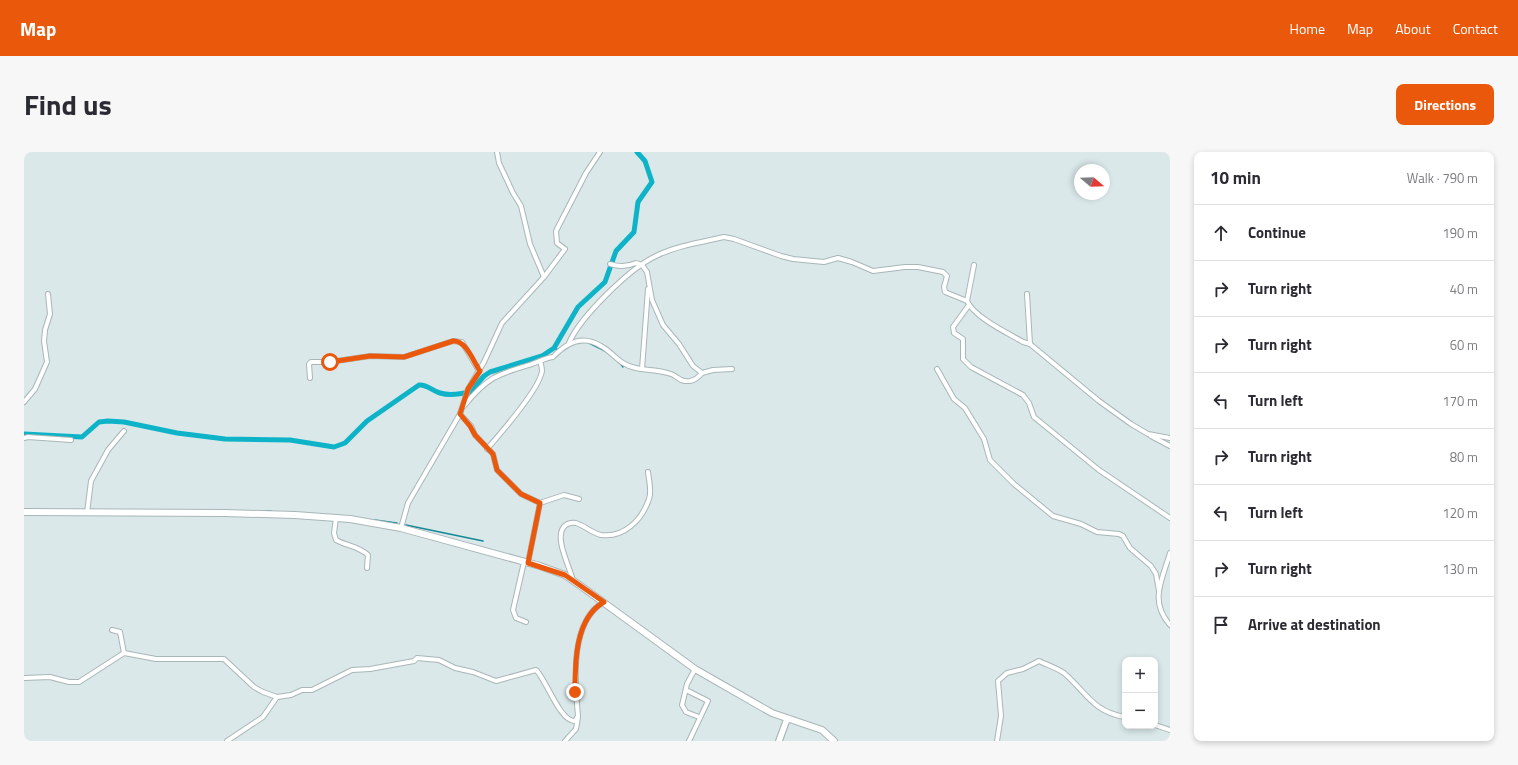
<!DOCTYPE html>
<meta charset="utf-8">
<style>
:root{--surface:#fff;--page:#f7f7f7;--text:#2b2b33;--muted:#7c7c81;--line:#e1e1e2;--accent:#ea580c}
body{margin:0;font-family:"Titillium Web",sans-serif;background:var(--page);color:var(--text)}
.controls{position:absolute;right:12px;bottom:12px;display:grid;overflow:hidden;border-radius:8px;box-shadow:0 2px 6px #0003}
.controls button{width:36px;height:36px;display:grid;place-items:center;padding:0;border:0;border-bottom:1px solid var(--line);background:var(--surface);color:var(--text);font:20px sans-serif}
.compass{position:absolute;left:1050px;top:12px;width:36px;height:36px;border-radius:50%;background:var(--surface);box-shadow:0 2px 6px #0003;rotate:109deg}
.stop{position:absolute;width:12px;height:12px;margin:-9px;border:3px solid #ea580c;border-radius:50%;background:#fff}
.stop.end{background:#ea580c;border-color:#fff;box-shadow:0 1px 4px #0008}
.list{margin:0;padding:0;list-style:none}
h2{display:flex;justify-content:space-between;align-items:center;height:52px;margin:0;padding:0 16px;font-size:17px}
h2 small{font-size:13px;font-weight:400;color:var(--muted)}
.list li{display:grid;grid-template-columns:26px 1fr auto;gap:12px;align-items:center;box-sizing:border-box;height:56px;padding:0 16px;border-top:1px solid var(--line)}
.list b{display:block;font-size:15px;white-space:nowrap}
.list em{font-size:13px;font-style:normal;color:var(--muted)}
.icon{flex:none;width:22px;height:22px;fill:none;stroke:currentColor;stroke-width:2;stroke-linecap:round;stroke-linejoin:round}
.map{position:relative;flex:none;width:1146px;height:589px;overflow:hidden;border-radius:8px}
header{display:flex;align-items:center;gap:24px;box-sizing:border-box;height:56px;padding:0 20px;background:var(--accent);color:#fff}
header strong{font-size:19px}
nav{display:flex;gap:22px;margin-inline-start:auto;font-size:14px}
.intro{display:flex;align-items:center;justify-content:space-between;box-sizing:border-box;height:96px;padding:0 24px}
h1{margin:0;font-size:28px}
.button{padding:10px 18px;border-radius:8px;background:var(--accent);color:#fff;font-size:14px;font-weight:700}
main{display:flex;gap:24px;padding:0 24px}
aside{flex:1;background:var(--surface);border-radius:8px;box-shadow:0 2px 6px #0003}
.map>svg:first-child{display:block}
</style>
<header>
<strong>Map</strong>
<nav><a>Home</a><a>Map</a><a>About</a><a>Contact</a></nav>
</header>
<div class="intro"><h1>Find us</h1><a class="button">Directions</a></div>
<main>
<div class="map">
<svg width="1146" height="589" viewBox="0 0 1146 589">
<rect width="100%" height="100%" fill="#dae8ea"/>
<g fill="none" stroke-linecap="round" stroke-linejoin="round">
<!-- stream -->
<g stroke="#148897" stroke-width="1.5">
<path d="M565,191L581,199"/>
<path d="M530,196L535,198"/>
<path d="M595,210L599,215"/>
<path d="M233,359H247"/>
<path d="M351,368L373,371"/>
<path d="M382,373L459,389"/>
</g>
<!-- canal -->
<path stroke="#0fb3c8" stroke-width="5" d="M0,282L58,285L75,270L84,269L100,270L153,281L201,287L266,288L310,295L321,291L343,269L395,233C403,232 408,239 416,241C426,244 437,242 446,240L460,224L466,220L518,204L530,196L554,155L581,130L592,99L610,80L614,50L628,30L621,9L613,0"/>
<!-- street casing -->
<g stroke="#a9b6b8" stroke-width="6">
<g id="street">
<path d="M473,0L475,11L489,41L497,54L506,92L520,125"/>
<path d="M586,112C595,115 603,115 612,111L618,113L623,120L628,148L639,173L655,192L669,214L678,221L689,218L708,217"/>
<path d="M950,113L943,149C951,166 984,181 999,190L1006,192L1075,249L1107,272L1124,282L1146,286"/>
<path d="M1003,142L1006,192"/>
<path d="M945,153L929,175L930,181L939,187V207L947,215L999,243L1005,251L1010,265L1075,318L1146,366"/>
<path d="M545,191C556,165 606,116 632,104C652,94 678,90 700,85L710,87L757,104L769,107L800,110L814,106L828,110L849,119L881,115H894L919,120L923,124L920,135L921,140L943,149"/>
<path d="M618,217L624,137"/>
<path d="M913,217L930,247L941,256L952,274L960,287L966,308L990,332L1029,364L1057,372L1073,380L1095,382L1099,384L1106,396L1127,414L1132,422L1135,439"/>
<path d="M286,226L285,212L287,210H306L346,204L380,205L429,189L438,190L455,219"/>
<path d="M0,250L11,237L23,210L20,189L21,178L26,162L24,142"/>
<path d="M440,254C463,225 474,222 508,212C516,209 522,206 529,205C542,191 558,182 577,194C585,198 591,206 599,211C613,220 631,216 647,222C655,225 655,230 666,229C671,228 675,225 678,221"/>
<path d="M436,262L447,274L451,283L469,302L473,318L497,342L516,351L540,343L555,347"/>
<path d="M1127,284L1146,294"/>
<path d="M0,286L4,285L47,288"/>
<path d="M463,297C476,282 516,237 518,219C518,216 517,212 516,209"/>
<path d="M63,361L67,329L84,298L100,279"/>
<path d="M312,366L310,381L312,388C323,394 334,394 344,403L343,416"/>
<path d="M377,376L384,351L436,262L444,237L460,210L478,171L520,125L541,97L533,91L532,79L562,21L576,0"/>
<path d="M1146,401C1138,428 1125,449 1146,473"/>
<path d="M500,410L489,458L492,466L502,470"/>
<path d="M504,411L516,351"/>
<path d="M549,429C546,415 531,388 539,376C541,372 547,370 552,371C561,374 568,381 577,383C600,386 618,368 625,347C628,339 625,329 624,320"/>
<path d="M88,478L96,480L100,501"/>
<path d="M671,517L663,532L658,553L662,560L675,565"/>
<path d="M0,526L26,525L45,530H55L100,501L132,507H200L230,535L239,540L253,545L267,543L278,538H288L328,518L346,517L390,509L393,506L415,508L431,516L449,520L472,529L512,518C522,527 536,570 551,569L554,564C551,532 545,469 580,450"/>
<path d="M662,538L684,549L665,589"/>
<path d="M1131,573L1146,578"/>
<path d="M203,589L239,565L253,545"/>
<path d="M541,589L552,577L554,565"/>
<path d="M973,589L977,564L974,529L983,521L999,517L1015,509C1023,513 1033,516 1040,521C1062,540 1069,560 1101,565"/>
</g>
</g>
<!-- secondary casing -->
<g stroke="#a9b6b8" stroke-width="8">
<path id="secondary" d="M755,589L763,567"/>
</g>
<!-- primary casing -->
<g stroke="#a9b6b8" stroke-width="8">
<path id="primary" d="M0,360L201,361L271,363L326,367L377,376L516,414L541,423L561,437L671,517L748,561L798,578L810,589"/>
</g>
<!-- street -->
<use href="#street" stroke="#fff" stroke-width="4"/>
<!-- secondary -->
<use href="#secondary" stroke="#fff" stroke-width="5.5"/>
<!-- primary -->
<use href="#primary" stroke="#fff" stroke-width="6"/>
</g>
<g fill="none" stroke-linecap="round" stroke-linejoin="round">
<!-- route -->
<path stroke="#ea580c" stroke-width="5" d="M306,210L346,204L380,205L429,189C442,188 449,209 456,219L444,237L436,262L446,274L451,283L469,302L473,318L497,342L516,351L504,411L541,423L580,450C551,466 551,511 551,540"/>
</g>
</svg>
<div class="controls">
<button>+</button>
<button>−</button>
</div>
<svg class="compass" viewBox="-18 -18 36 36"><path d="M0-13l5 13h-10z" fill="#e53935"/><path d="M0 13l5-13h-10z" fill="#7c7c81"/></svg>
<div class="stop" style="left:306px;top:210px"></div>
<div class="stop end" style="left:551px;top:540px"></div>
</div>
<aside>
<h2>10 min<small>Walk · 790 m</small></h2>
<ul class="list">
<li><svg class="icon" aria-label="ahead" viewBox="0 0 24 24"><path d="M12 20V5M6 11l6-6 6 6"/></svg><div><b>Continue</b></div><em>190 m</em></li>
<li><svg class="icon" aria-label="right" viewBox="0 0 24 24"><path d="M7 20v-9h11M14 6l5 5-5 5"/></svg><div><b>Turn right</b></div><em>40 m</em></li>
<li><svg class="icon" aria-label="right" viewBox="0 0 24 24"><path d="M7 20v-9h11M14 6l5 5-5 5"/></svg><div><b>Turn right</b></div><em>60 m</em></li>
<li><svg class="icon" aria-label="left" viewBox="0 0 24 24"><path d="M17 20v-9H6M10 6l-5 5 5 5"/></svg><div><b>Turn left</b></div><em>170 m</em></li>
<li><svg class="icon" aria-label="right" viewBox="0 0 24 24"><path d="M7 20v-9h11M14 6l5 5-5 5"/></svg><div><b>Turn right</b></div><em>80 m</em></li>
<li><svg class="icon" aria-label="left" viewBox="0 0 24 24"><path d="M17 20v-9H6M10 6l-5 5 5 5"/></svg><div><b>Turn left</b></div><em>120 m</em></li>
<li><svg class="icon" aria-label="right" viewBox="0 0 24 24"><path d="M7 20v-9h11M14 6l5 5-5 5"/></svg><div><b>Turn right</b></div><em>130 m</em></li>
<li><svg class="icon" aria-label="arrive" viewBox="0 0 24 24"><path d="M6 21V4h12l-3 4 3 4H6"/></svg><div><b>Arrive at destination</b></div></li>
</ul>
</aside>
</main>
